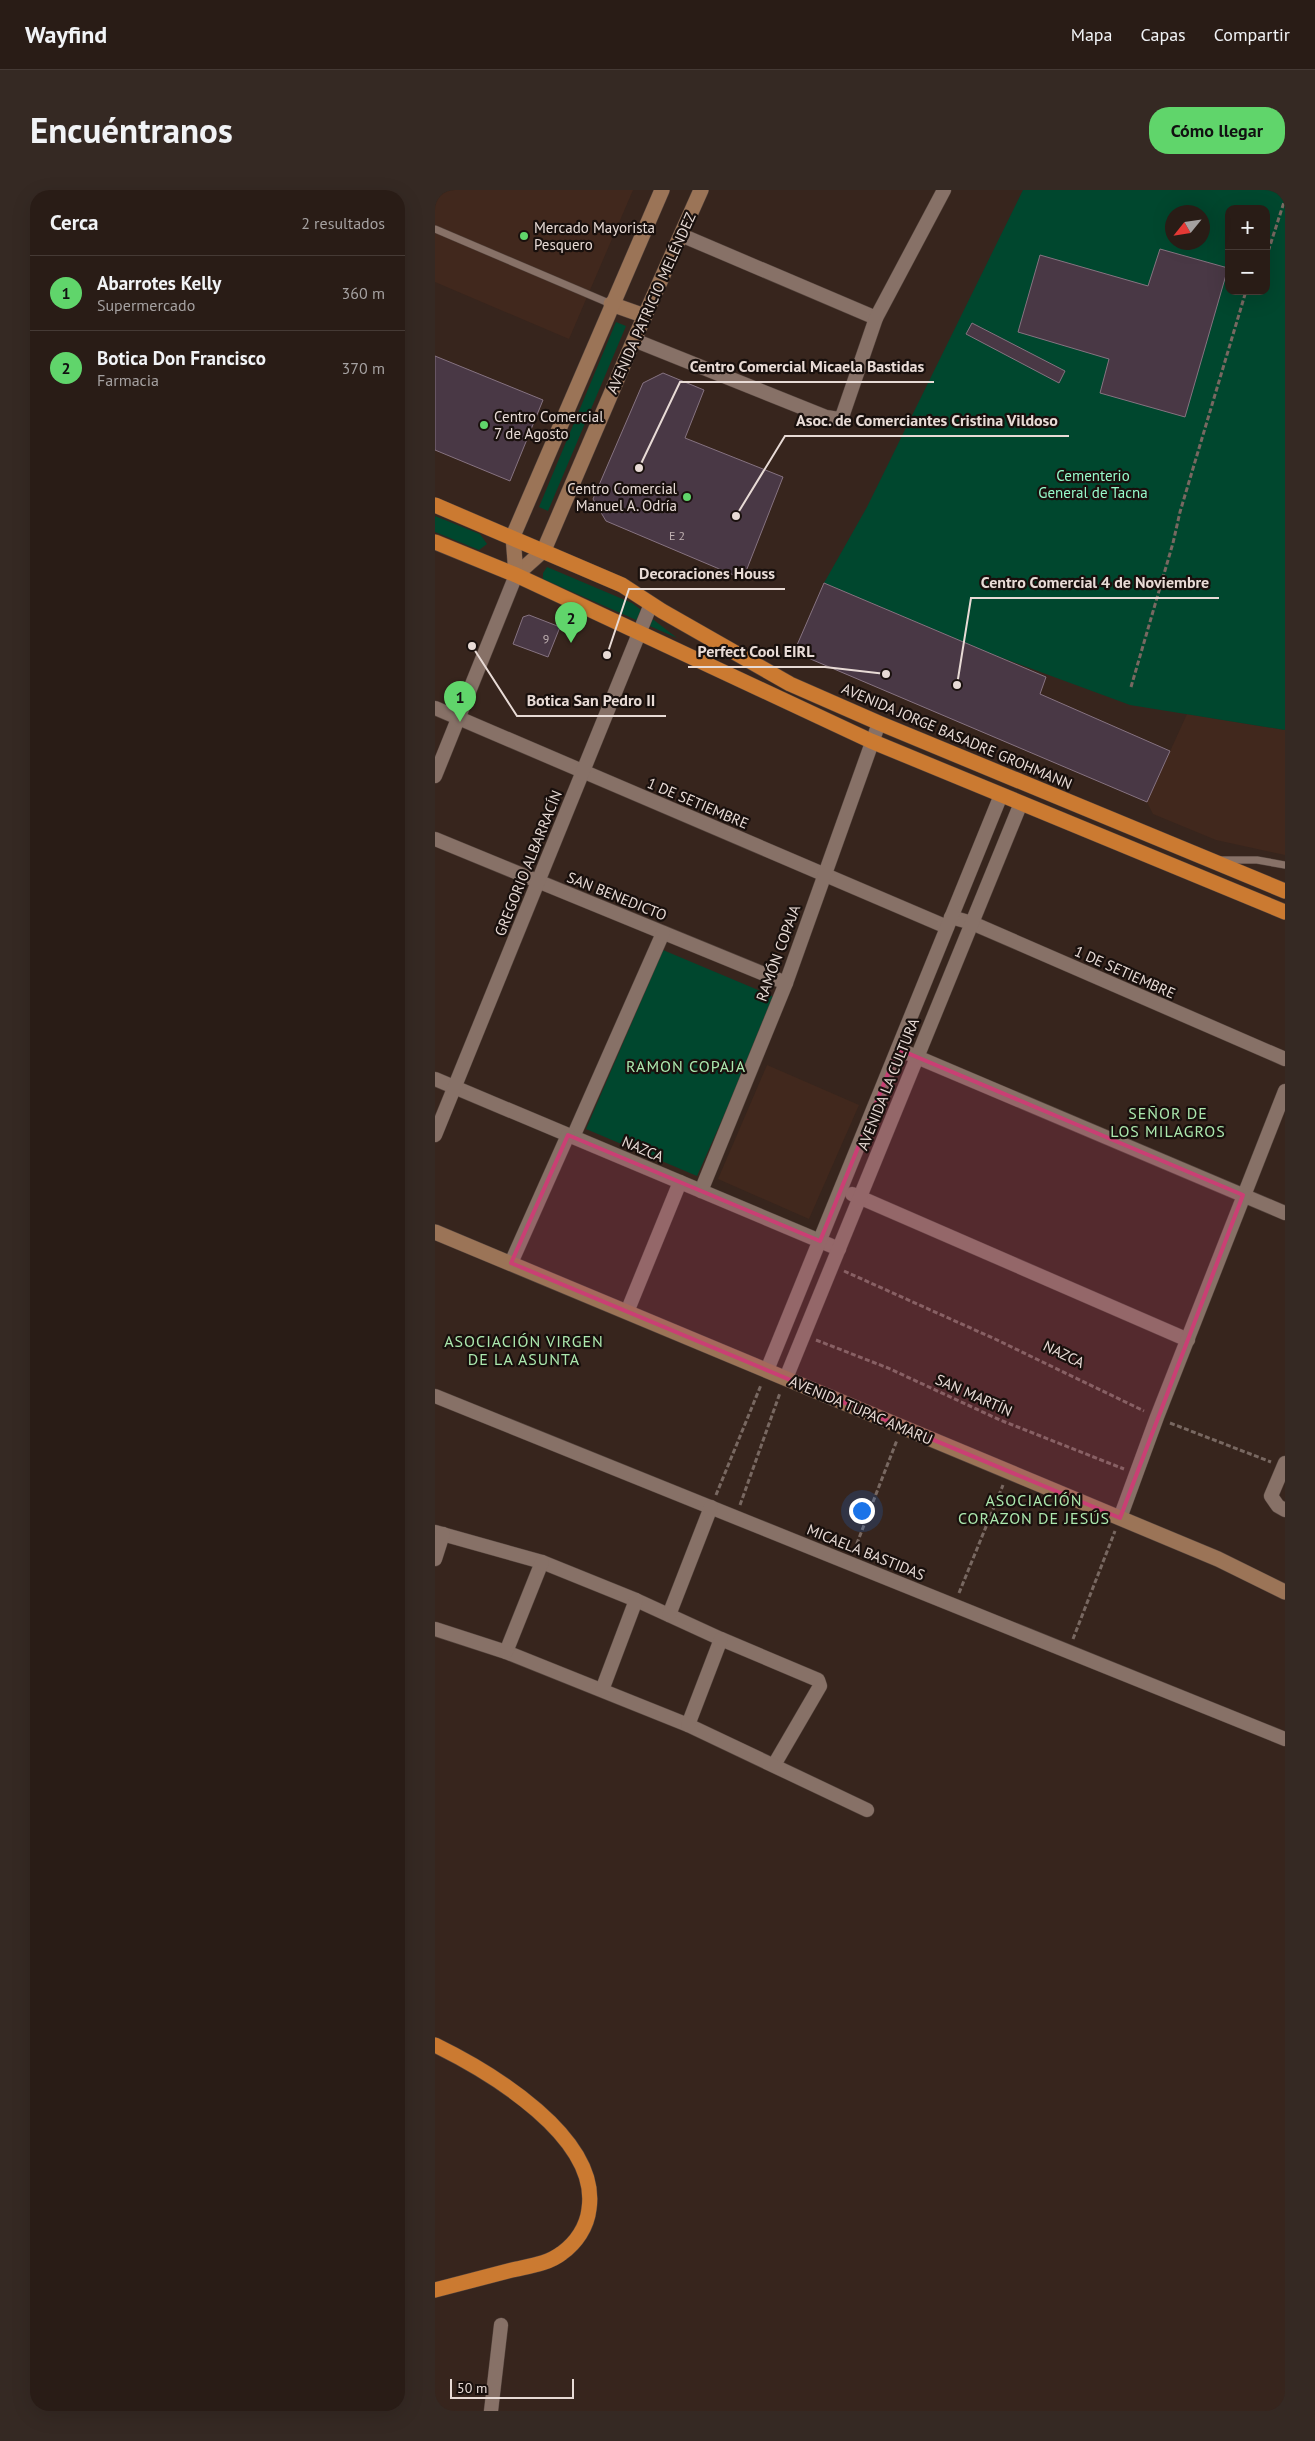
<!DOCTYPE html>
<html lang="es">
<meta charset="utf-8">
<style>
:root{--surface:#291c16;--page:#352923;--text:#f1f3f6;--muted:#a5a1a1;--line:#453a35;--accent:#60d56b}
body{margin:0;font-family:"PT Sans",sans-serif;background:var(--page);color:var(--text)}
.controls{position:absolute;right:15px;top:15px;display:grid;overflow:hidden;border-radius:10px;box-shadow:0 5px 20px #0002}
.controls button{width:45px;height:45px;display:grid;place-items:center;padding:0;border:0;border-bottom:1px solid var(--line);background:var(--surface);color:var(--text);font:25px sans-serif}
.compass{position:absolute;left:730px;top:15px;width:45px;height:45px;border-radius:50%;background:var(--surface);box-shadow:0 5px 20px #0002;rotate:240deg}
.scale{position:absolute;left:15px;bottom:12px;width:124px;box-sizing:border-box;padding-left:5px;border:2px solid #e8dbd6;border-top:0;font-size:14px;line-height:18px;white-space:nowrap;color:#e8dbd6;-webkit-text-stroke:4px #19100d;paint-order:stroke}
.you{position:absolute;left:426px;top:1320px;width:18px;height:18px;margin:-12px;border:4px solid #fff;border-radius:50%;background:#1a73e8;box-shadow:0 0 0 8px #1a73e833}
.badge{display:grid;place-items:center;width:32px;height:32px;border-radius:50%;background:var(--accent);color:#111;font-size:16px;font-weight:700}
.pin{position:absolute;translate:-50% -41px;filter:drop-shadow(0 1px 2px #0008)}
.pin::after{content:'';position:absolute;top:26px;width:18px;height:15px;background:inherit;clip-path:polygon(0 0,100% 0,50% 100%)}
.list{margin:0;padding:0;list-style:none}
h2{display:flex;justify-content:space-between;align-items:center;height:65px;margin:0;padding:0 20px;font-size:21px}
h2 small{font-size:16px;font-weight:400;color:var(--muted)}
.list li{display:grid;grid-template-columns:32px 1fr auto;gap:15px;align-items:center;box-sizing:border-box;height:75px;padding:0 20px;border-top:1px solid var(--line)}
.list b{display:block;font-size:19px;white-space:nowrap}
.list p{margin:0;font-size:16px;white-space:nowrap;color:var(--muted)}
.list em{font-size:16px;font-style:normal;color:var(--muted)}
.map{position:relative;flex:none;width:850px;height:2221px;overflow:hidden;border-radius:20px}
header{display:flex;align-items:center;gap:30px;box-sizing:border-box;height:70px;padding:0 25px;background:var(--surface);border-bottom:1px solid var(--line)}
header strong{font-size:24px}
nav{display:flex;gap:28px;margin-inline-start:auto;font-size:18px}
.intro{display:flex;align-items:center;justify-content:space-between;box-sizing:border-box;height:120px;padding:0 30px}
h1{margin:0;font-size:35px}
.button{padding:12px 22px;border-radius:20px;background:var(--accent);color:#111;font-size:18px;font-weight:700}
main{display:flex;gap:30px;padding:0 30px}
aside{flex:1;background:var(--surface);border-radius:20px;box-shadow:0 5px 20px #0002}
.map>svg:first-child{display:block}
</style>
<header>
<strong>Wayfind</strong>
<nav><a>Mapa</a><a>Capas</a><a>Compartir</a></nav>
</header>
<div class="intro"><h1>Encuéntranos</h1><a class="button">Cómo llegar</a></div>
<main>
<aside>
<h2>Cerca<small>2 resultados</small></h2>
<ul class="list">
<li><span class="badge">1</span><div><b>Abarrotes Kelly</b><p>Supermercado</p></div><em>360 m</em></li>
<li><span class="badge">2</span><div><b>Botica Don Francisco</b><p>Farmacia</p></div><em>370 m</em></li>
</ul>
</aside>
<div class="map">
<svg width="850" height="2221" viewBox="0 0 850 2221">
<rect width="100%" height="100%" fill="#37251d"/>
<!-- built -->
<g fill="#41281d">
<path d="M0,0H198L134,149L0,92Z"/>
<path d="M752,524L850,540V665L781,650L718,624L712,612Z"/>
<path d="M332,875L424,915L374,1029L283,989Z"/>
</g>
<!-- green -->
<g fill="#00472e" fill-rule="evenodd">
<path d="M588,0H850V540L695,515L554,463L389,393L432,317ZM794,19H831V101H794ZM738,22H768V52H738Z"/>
<path d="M181,132L191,136L113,321L104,317Z"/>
<path d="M0,326L45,344L52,354L44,360L0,342Z"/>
<path d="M112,377L197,413L242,448L108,389V383Z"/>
<path d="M228,760L337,806L340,811L262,986L151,939Z"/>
</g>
<!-- building -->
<g fill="#493845" stroke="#867381">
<path d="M725,59L793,78L750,227L665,203L674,169L583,142L605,65L713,96Z"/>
<path d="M537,133L630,181L624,193L531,144Z"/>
<path d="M0,166L108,210L75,291L0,260Z"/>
<path d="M228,183L269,200L250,248L348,287L308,389L171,331L158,309L208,193Z"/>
<path d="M389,393L611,487L605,504L735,561L712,612L359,462Z"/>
<path d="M94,425L125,437L113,467L78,454L88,427Z"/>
</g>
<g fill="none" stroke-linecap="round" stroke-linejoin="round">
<!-- lane casing -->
<g stroke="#53433c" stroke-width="8">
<g id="lane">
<path d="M0,39L176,114"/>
<path d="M786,670H822L850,675"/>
</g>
</g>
<!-- street casing -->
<g stroke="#53433c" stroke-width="15">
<g id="street">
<path d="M246,45L441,128"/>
<path d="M199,150L391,227L404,229L408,224L441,128L509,0"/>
<path d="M0,518L512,737"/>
<path d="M0,586L81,385"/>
<path d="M0,649L351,793"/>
<path d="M516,727L537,733L850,869"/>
<path d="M463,859L850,1023"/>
<path d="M0,889L404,1059"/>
<path d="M0,945L216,414"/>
<path d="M138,947L228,743"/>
<path d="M266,1001L351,793L444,533"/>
<path d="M417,1004L753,1150"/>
<path d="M76,1073L133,945"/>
<path d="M192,1122L245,992"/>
<path d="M332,1180L566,605"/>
<path d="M351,1188L586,613"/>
<path d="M0,1206L850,1549"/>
<path d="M850,1273L836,1306L843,1316L850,1320"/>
<path d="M685,1328L722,1227L850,901"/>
<path d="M0,1342L107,1372L201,1410L286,1449L383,1490L385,1496L339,1575"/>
<path d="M0,1369L8,1344"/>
<path d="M234,1425L276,1317"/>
<path d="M0,1439L71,1462L253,1535L432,1620"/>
<path d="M71,1462L107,1372"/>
<path d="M167,1500L201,1410"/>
<path d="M253,1535L286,1449"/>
<path d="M56,2221L66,2135"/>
</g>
</g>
<!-- secondary casing -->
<g stroke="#53433c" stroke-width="16">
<g id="secondary">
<path d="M176,114L210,126"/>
<path d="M81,385L109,360L199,150L266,0"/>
<path d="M81,385L78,346L227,0"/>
<path d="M0,1042L783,1369L850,1402"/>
</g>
</g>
<!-- highway casing -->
<g stroke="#53433c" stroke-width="16">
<g id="highway">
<path d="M0,315L187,395L227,421L355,494L444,533L850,701"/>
<path d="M0,352L81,385L436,551L850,722"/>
<path d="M0,1855C55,1882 165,1947 154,2019C152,2037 141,2053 127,2063C113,2074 94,2076 77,2080C51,2087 26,2093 0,2100"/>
</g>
</g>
<!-- path -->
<g stroke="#786861" stroke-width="3" stroke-dasharray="5 2.5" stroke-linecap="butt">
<path d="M831,68L850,9"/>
<path d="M696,497L738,353L745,322L811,101"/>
<path d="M409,1081L560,1149L709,1221"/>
<path d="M381,1150L453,1178L565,1230L689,1279"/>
<path d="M735,1233L836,1272"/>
<path d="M281,1305L326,1195"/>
<path d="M305,1315L345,1203"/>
<path d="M419,1361L462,1250"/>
<path d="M524,1403L568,1295"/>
<path d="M638,1449L680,1341"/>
</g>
<!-- lane -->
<use href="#lane" stroke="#877167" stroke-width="7"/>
<!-- street -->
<use href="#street" stroke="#877167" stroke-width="14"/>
<!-- secondary -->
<use href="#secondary" stroke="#9b7457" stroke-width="15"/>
<!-- highway -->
<use href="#highway" stroke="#cb7a31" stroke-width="15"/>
</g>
<!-- marked area -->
<path fill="#ca3f74" fill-opacity="0.2" stroke="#ca3f74" stroke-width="4" stroke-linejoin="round" d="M463,859L808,1005L685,1328L76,1073L133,945L385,1051Z"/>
<!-- markers -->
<g fill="#60d56b" stroke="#19100d" stroke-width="2">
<circle cx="89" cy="46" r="5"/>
<circle cx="49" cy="235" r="5"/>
<circle cx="252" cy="307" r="5"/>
</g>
<g text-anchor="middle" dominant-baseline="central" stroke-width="4.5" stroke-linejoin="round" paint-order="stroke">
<!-- number labels -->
<g font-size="12" fill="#c0b2b2">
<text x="242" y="345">E 2</text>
<text x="111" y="448">9</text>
</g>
<!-- poi labels -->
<g font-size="15" fill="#e8dbd6" stroke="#19100d" text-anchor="start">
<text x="99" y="37">Mercado Mayorista<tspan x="99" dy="17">Pesquero</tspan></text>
<text x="59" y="226">Centro Comercial<tspan x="59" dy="17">7 de Agosto</tspan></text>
<text x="242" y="298" text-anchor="end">Centro Comercial<tspan x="242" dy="17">Manuel A. Odría</tspan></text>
</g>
<!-- street labels -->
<g font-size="15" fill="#e8dbd6" stroke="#19100d">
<text transform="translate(216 113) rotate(-66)">AVENIDA PATRICIO MELÉNDEZ</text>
<text transform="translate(522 546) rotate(23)">AVENIDA JORGE BASADRE GROHMANN</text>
<text transform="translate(263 613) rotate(23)">1 DE SETIEMBRE</text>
<text transform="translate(93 673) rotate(-68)">GREGORIO ALBARRACÍN</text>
<text transform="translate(182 706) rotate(22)">SAN BENEDICTO</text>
<text transform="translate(343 763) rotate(-70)">RAMÓN COPAJA</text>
<text transform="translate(690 782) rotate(24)">1 DE SETIEMBRE</text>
<text transform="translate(453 894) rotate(-68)">AVENIDA LA CULTURA</text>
<text transform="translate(208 959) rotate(23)">NAZCA</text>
<text transform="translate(629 1164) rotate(26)">NAZCA</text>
<text transform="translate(539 1205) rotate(24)">SAN MARTÍN</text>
<text transform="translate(426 1220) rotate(23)">AVENIDA TUPAC AMARU</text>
<text transform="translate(431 1362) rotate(22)">MICAELA BASTIDAS</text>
</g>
<!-- park labels -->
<g font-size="15" fill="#96faca" stroke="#19100d">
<text x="658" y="285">Cementerio<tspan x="658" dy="17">General de Tacna</tspan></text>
</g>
<!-- neighbourhood labels -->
<g font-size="16" letter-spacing="1" fill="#ace8ae" stroke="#19100d">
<text x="251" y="876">RAMON COPAJA</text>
<text x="733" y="923">SEÑOR DE<tspan x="733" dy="18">LOS MILAGROS</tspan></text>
<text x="89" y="1151">ASOCIACIÓN VIRGEN<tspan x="89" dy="18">DE LA ASUNTA</tspan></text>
<text x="599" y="1310">ASOCIACIÓN<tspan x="599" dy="18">CORAZON DE JESÚS</tspan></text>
</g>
</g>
<!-- callouts -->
<path fill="none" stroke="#e8dbd6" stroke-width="2" d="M204 278L245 192H499M301 326L350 246H634M172 465L194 399H350M522 495L536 408H784M451 484L390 477H253M37 456L82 526H231"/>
<g fill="#e8dbd6" stroke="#19100d" stroke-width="2">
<circle cx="204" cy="278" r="5"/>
<circle cx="301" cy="326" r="5"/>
<circle cx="172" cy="465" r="5"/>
<circle cx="522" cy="495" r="5"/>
<circle cx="451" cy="484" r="5"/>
<circle cx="37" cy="456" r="5"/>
</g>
<g font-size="16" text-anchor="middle" font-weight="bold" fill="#e8dbd6" stroke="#19100d" stroke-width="4.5" stroke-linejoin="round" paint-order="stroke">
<text x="372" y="182">Centro Comercial Micaela Bastidas</text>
<text x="492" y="236">Asoc. de Comerciantes Cristina Vildoso</text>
<text x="272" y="389">Decoraciones Houss</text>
<text x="660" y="398">Centro Comercial 4 de Noviembre</text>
<text x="321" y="467">Perfect Cool EIRL</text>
<text x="156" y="516">Botica San Pedro II</text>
</g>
</svg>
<div class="controls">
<button>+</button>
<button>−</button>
</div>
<svg class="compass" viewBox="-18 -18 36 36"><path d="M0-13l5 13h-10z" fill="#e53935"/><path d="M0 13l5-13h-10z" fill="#a5a1a1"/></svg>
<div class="scale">50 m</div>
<div class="you"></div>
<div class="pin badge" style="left:25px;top:532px">1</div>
<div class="pin badge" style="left:136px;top:453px">2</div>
</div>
</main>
